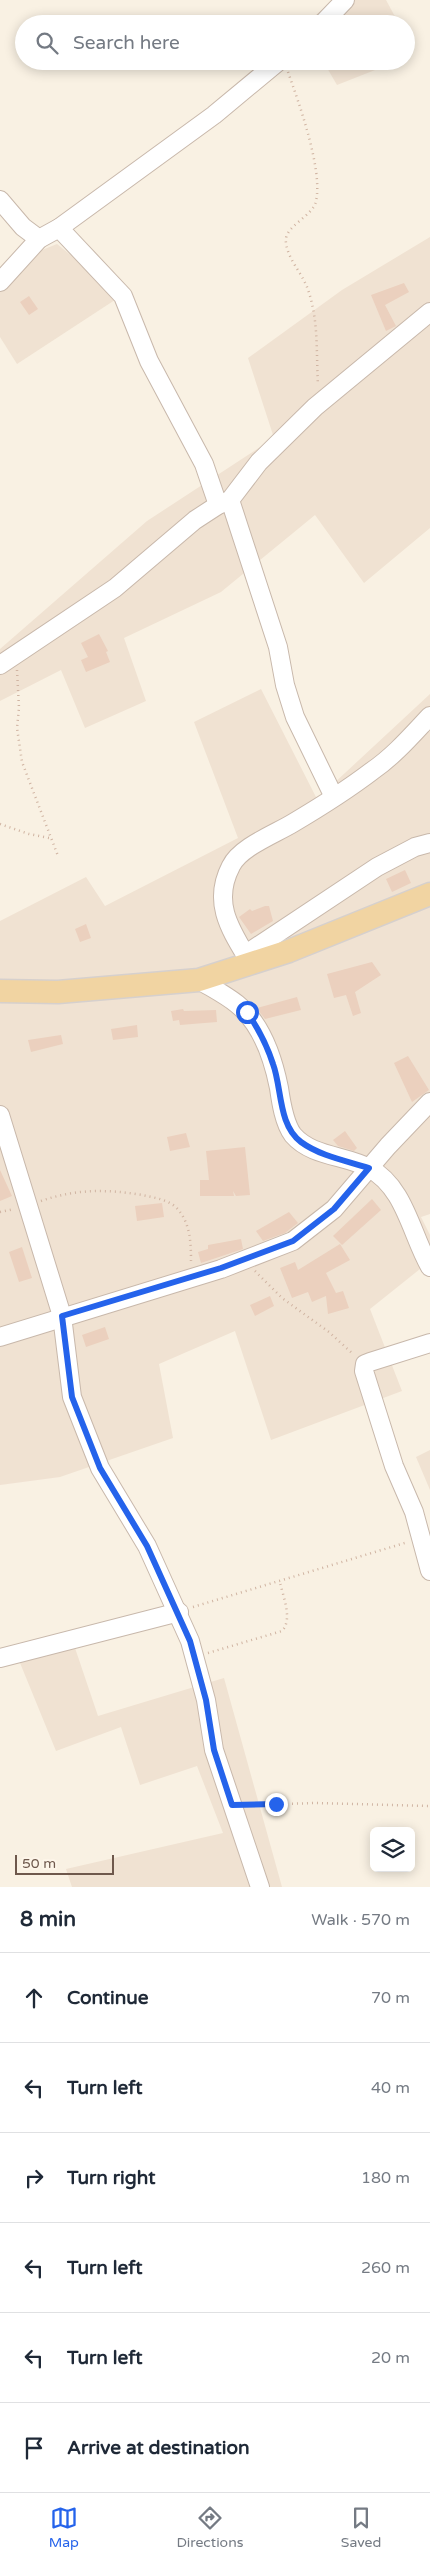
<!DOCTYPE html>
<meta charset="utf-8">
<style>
:root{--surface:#fff;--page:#f6f6f7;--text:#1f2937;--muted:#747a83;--line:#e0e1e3;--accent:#2563eb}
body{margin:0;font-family:"Varela Round",sans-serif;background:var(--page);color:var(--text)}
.controls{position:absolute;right:15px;bottom:15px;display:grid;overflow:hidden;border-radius:8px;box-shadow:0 2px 12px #0003}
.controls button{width:45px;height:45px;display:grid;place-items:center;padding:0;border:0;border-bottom:1px solid var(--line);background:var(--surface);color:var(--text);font:25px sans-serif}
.scale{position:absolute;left:15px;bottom:12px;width:99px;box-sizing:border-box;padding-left:5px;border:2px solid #6e584c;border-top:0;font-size:14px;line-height:18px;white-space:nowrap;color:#6e584c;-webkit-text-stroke:4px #fdf5e9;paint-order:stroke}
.stop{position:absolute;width:15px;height:15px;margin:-11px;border:4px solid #2563eb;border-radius:50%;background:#fff}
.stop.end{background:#2563eb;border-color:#fff;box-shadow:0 1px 5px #0008}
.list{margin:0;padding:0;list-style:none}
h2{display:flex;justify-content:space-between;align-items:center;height:65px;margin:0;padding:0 20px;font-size:21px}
h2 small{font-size:16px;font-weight:400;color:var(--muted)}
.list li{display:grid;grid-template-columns:32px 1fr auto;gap:15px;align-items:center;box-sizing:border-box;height:90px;padding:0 20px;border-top:1px solid var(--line)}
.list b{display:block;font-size:19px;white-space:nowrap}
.list em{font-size:16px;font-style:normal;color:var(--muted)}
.icon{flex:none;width:28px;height:28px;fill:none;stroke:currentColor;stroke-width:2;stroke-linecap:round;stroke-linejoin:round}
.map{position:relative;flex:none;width:430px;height:1887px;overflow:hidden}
.search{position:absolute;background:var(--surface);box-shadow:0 2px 12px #0003;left:15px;right:15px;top:15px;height:55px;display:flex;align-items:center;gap:12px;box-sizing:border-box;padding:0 18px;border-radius:28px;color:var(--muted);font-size:19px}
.sheet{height:605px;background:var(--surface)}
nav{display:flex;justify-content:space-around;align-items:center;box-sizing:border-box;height:70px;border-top:1px solid var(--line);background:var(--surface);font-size:14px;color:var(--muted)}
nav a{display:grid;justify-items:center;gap:2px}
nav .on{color:var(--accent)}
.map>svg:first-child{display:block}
</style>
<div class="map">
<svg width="430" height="1887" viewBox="0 0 430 1887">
<rect width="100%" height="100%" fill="#f9f1e3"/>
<!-- residential -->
<g fill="#f0e2d2">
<path d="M334,0H386L399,24H305Z"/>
<path d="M323,61H398L337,85Z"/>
<path d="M430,237V528L364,583L315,515L221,592L124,638L146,701L85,728L61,670L0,701V649L147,521L274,438L248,358L342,290Z"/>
<path d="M57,244L121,296L17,364L0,337V267Z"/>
<path d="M261,689L317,799L430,694V1214L421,1217L430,1235V1261L370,1309L402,1391L271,1440L235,1331L159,1364L173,1438L60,1477L0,1485V921L86,877L105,906L238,838L194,722Z"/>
<path d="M430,1450V1490L416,1457Z"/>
<path d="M73,1642L98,1716L224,1678L282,1887H72L66,1869L223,1833L197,1766L140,1785L121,1727L56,1751L18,1658Z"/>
</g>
<!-- building -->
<g fill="#ebd0be">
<path d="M404,283L409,292L385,305L396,326L386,331L371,295Z"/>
<path d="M29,296L38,309L29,315L20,302Z"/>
<path d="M99,634L108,651L106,652L110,662L86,672L81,660L88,657L81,643Z"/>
<path d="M405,870L411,883L392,892L386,879Z"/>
<path d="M265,906H269L273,921L251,934L239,917L250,909L252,911Z"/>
<path d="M86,924L91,938L80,942L75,929Z"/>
<path d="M372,962L381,975L355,992L361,1013L353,1016L346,995L334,998L327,974Z"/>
<path d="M297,997L301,1010L265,1019L258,1010L257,1008Z"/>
<path d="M183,1009L184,1011L216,1010L217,1022L180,1025L179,1020L173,1021L171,1011Z"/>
<path d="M137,1025L138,1037L113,1040L111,1029Z"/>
<path d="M61,1035L63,1044L31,1052L28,1040Z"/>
<path d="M408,1056L429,1090L412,1102L394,1063Z"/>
<path d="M345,1131L357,1148L354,1151L338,1146L333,1140Z"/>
<path d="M186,1133L190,1147L170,1151L167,1137Z"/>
<path d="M245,1147L250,1195L236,1196L233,1191L234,1196H200V1180H209L206,1151Z"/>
<path d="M0,1170L12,1196L0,1201Z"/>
<path d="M372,1199L381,1210L342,1245L333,1236Z"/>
<path d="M162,1203L164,1217L137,1221L135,1206Z"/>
<path d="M289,1212L298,1223L285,1233L263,1241L256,1231Z"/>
<path d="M241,1239L243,1249L201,1263L198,1252L208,1249V1245Z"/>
<path d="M340,1244L350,1260L326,1273L336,1293L343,1291L349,1308L328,1314L326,1296L312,1302L308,1292L292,1298L280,1268L295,1262L298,1270Z"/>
<path d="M22,1247L32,1278L19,1282L9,1252Z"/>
<path d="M270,1296L274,1306L255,1316L250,1305Z"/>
<path d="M105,1327L109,1339L86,1347L82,1335Z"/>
</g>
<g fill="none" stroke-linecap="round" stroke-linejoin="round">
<!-- minor casing -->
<g stroke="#c8b8ab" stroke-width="20">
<g id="minor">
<path d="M322,24L345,0"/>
<path d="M0,200L23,227L39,239"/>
<path d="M59,228L123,296L149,361L204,464L218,505"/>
<path d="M0,282L39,239L59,228L214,115L279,61"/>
<path d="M230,500L278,647L285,685L295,717L334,797"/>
<path d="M0,665L115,588L195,520L218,505L230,500L259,462L315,407L430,312"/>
<path d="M246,954L377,867L415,847L430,843"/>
<path d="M251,964C232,932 211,904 231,866C240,847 275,834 293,823C320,807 347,790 372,771C394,756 412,735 430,716"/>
<path d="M199,980C212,988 226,995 237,1004C262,1024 273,1058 279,1088C281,1102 284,1123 293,1135C312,1157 345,1155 369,1168C405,1187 411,1234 430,1267"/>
<path d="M0,1115L62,1316L72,1397L100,1468L147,1546L190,1641L206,1700L214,1750L260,1887"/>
<path d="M0,1337L221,1269L293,1241L334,1209L388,1146L430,1102"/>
<path d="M430,1343L370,1362L365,1364L364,1371L394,1466L414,1512L430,1571"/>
<path d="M0,1658L179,1612"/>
</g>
</g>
<!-- major casing -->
<g stroke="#d6d0cd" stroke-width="25">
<path id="major" d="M0,991L58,992L199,980L289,951L430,894"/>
</g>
<!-- path -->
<g stroke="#d0b4a2" stroke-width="2.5" stroke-dasharray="1 4" stroke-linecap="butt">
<path d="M288,72C299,103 323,170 316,201C313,217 283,226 286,243C288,259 301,272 307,287C319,319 316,351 318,385"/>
<path d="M17,670L19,708L17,728L22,762L58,856"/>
<path d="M0,824L29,834L49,838"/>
<path d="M41,1201C75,1189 107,1189 142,1195C156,1198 172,1200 180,1212C191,1227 191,1246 191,1263"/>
<path d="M0,1212L14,1209"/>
<path d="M255,1271L282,1298L329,1332L353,1354"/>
<path d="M193,1607L408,1542"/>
<path d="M208,1653L282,1631C293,1619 283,1597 280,1582"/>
<path d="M247,1805L316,1803L430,1806"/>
</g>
<!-- minor -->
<use href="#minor" stroke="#fff" stroke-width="18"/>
<!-- major -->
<use href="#major" stroke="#f1d4a2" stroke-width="22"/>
</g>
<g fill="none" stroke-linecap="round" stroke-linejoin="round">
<!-- route -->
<path stroke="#2563eb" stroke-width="6" d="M247,1012C258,1028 267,1045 273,1064C282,1088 278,1125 301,1142C320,1156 347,1161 369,1168L334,1209L293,1241L221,1268L62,1316L72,1397L100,1468L147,1546L190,1641L206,1700L214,1750L232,1805L276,1804"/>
</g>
</svg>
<div class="controls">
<button><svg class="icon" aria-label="layers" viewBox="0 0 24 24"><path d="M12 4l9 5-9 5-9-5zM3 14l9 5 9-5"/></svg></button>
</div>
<div class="scale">50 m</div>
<div class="stop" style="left:247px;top:1012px"></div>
<div class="stop end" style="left:276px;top:1804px"></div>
<div class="search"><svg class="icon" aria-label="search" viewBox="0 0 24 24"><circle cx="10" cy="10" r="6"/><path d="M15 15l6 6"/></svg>Search here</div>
</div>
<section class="sheet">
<h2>8 min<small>Walk · 570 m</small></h2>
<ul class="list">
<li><svg class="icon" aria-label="ahead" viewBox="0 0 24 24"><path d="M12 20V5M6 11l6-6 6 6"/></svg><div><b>Continue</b></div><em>70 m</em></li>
<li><svg class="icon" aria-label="left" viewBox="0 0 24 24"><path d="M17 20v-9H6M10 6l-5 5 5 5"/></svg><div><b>Turn left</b></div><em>40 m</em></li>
<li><svg class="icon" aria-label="right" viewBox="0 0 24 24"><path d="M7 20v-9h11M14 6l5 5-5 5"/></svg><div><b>Turn right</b></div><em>180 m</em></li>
<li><svg class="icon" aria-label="left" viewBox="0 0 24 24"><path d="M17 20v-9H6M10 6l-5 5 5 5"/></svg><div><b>Turn left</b></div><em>260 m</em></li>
<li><svg class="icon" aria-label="left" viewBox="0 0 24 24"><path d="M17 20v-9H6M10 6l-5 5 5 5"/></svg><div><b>Turn left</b></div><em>20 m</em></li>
<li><svg class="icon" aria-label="arrive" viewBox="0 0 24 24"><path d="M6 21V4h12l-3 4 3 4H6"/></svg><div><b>Arrive at destination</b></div></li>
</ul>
</section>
<nav>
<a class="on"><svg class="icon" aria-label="map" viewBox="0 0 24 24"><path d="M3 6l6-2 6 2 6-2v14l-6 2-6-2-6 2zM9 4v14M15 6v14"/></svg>Map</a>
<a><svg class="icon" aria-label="directions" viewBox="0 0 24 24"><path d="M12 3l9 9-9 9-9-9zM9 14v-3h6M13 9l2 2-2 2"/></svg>Directions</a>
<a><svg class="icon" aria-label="saved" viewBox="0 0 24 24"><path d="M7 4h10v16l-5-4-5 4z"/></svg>Saved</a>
</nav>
